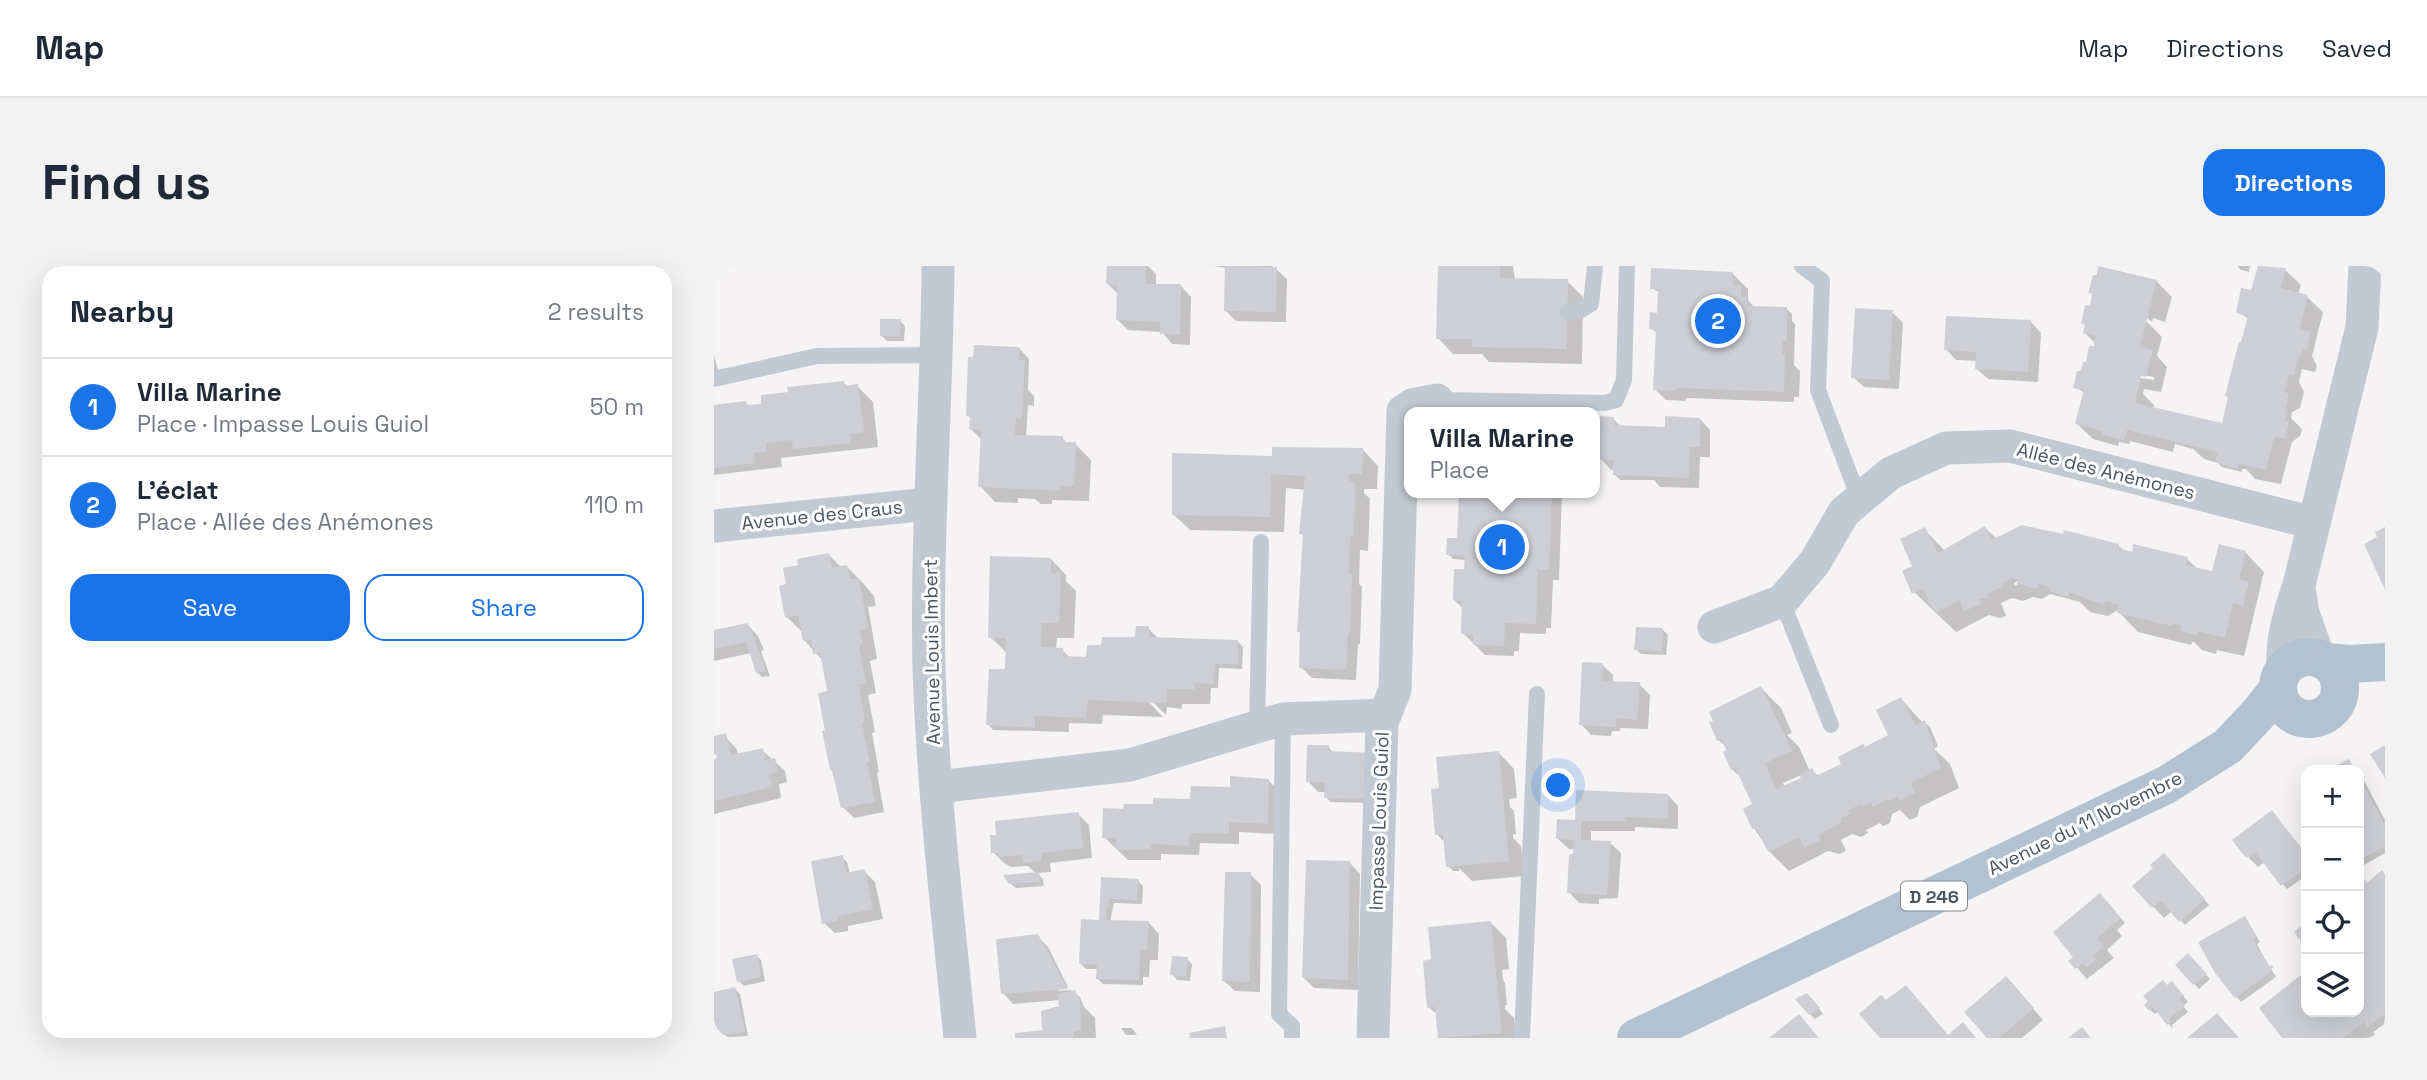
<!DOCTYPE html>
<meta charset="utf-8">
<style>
:root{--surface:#fff;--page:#f2f2f3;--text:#1f2937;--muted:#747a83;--line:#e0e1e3;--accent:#1a73e8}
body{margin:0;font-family:"Space Grotesk",sans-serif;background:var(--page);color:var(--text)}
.controls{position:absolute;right:21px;bottom:21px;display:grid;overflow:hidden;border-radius:14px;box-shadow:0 7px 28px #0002}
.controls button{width:63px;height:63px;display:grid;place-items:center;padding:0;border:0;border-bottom:2px solid var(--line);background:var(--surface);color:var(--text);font:35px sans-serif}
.you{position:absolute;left:845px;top:520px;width:24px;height:24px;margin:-18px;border:5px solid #fff;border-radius:50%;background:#1a73e8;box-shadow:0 0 0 10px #1a73e833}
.badge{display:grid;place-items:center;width:46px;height:46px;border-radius:50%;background:var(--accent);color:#fff;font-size:23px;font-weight:700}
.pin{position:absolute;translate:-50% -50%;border:4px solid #fff;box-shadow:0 2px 7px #0006}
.popup{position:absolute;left:690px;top:141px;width:196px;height:91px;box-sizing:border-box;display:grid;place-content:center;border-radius:14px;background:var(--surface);filter:drop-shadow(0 2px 5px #0005);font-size:23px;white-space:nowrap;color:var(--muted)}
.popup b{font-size:26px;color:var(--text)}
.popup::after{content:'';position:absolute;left:50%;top:100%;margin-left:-14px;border:14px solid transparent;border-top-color:var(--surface)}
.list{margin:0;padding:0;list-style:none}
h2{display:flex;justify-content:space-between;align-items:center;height:91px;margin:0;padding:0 28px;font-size:30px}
h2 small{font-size:23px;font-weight:400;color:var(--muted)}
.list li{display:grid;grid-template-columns:46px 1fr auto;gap:21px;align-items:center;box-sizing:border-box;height:98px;padding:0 28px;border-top:2px solid var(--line)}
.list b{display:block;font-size:26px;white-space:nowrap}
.list p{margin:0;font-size:23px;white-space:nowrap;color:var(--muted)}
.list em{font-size:23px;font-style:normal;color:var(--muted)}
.actions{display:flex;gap:14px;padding:21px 28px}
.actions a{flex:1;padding:16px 0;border:2px solid var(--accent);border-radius:21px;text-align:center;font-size:24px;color:var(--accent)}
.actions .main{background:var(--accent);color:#fff}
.icon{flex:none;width:38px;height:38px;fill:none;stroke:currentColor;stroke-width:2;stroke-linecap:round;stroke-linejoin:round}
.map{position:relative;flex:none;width:1671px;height:772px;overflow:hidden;border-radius:21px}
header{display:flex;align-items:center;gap:42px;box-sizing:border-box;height:98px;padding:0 35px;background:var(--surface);border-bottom:2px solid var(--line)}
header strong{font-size:33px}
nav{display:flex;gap:38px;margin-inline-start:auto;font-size:24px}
.intro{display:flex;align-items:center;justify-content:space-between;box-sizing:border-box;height:168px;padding:0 42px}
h1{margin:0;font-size:49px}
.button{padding:18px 32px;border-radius:21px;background:var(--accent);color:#fff;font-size:24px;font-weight:700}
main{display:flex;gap:42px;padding:0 42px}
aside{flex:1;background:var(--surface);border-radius:21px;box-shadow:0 7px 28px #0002}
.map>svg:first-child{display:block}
</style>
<header>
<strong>Map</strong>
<nav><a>Map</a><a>Directions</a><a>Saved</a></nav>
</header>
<div class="intro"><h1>Find us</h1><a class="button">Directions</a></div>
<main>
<aside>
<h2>Nearby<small>2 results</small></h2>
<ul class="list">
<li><span class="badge">1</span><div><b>Villa Marine</b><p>Place · Impasse Louis Guiol</p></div><em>50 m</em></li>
<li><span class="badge">2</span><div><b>L'éclat</b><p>Place · Allée des Anémones</p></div><em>110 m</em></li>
</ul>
<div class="actions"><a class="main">Save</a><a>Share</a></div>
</aside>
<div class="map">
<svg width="1671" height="772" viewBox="0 0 1671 772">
<rect width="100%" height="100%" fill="#f5f3f3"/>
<!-- shadow -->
<g fill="#0003" fill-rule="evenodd">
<path d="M395,0H434L442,8V20H467L477,31L476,79L458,78L448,66L414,64L404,54V28L394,18Z"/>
<path d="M500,0H558L562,3L573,13L572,56L522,55L511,44L512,2Z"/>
<path d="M725,0H799L801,14L853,15L869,31L868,98L775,96L768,88H739L724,72Z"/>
<path d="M1523,0H1536L1535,6L1527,4Z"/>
<path d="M1545,0L1571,4L1587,19L1584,28L1593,31L1609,46L1598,90L1603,100L1601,106L1588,103L1585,116L1590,126L1586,142L1578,146L1577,152L1588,163L1586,170L1578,176L1567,218L1541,213L1532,203H1528V206L1508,201L1504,197L1490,193L1479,183L1461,178L1459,186L1416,175L1415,178L1405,176L1404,180L1379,173L1363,158L1371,127L1361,121L1378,99L1382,78L1371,67L1372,61L1369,57L1377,42L1442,15L1458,31L1451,56L1439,52L1438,56L1432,50V55L1448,71L1443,90L1453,101L1447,126L1430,123L1429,128L1440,139L1439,142L1509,159L1533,79L1535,53L1524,46L1539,28ZM1423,108L1440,111V114L1427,112Z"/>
<path d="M1018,7L1034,23V34L1041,42L1073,43L1078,48V55L1081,58L1080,99L1086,105L1085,131H1080V136L972,132V135L952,134L941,123L944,68L937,62L945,49L946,27L938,22Z"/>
<path d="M1178,46L1189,57L1185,123L1150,121L1139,111Z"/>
<path d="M186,55L191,60L190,75H173L168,70Z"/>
<path d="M1317,56L1327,67L1324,116L1274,113L1263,103L1264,95L1242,94L1232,83Z"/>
<path d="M305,82L315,93L314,124L320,130V140L314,139L312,171L348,172L354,178H361L377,194L375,235L338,234V238H327L321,233L304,232V237L281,236L266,220L268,174L257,163L258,153L253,149Z"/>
<path d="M0,89L5,108L0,110Z"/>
<path d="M129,116L134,121L143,120L159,136L164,181L67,192L68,201L0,209V141L32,137L36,141L49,139Z"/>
<path d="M899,153L908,161L952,163L986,153L996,164V191H986L985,222L946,221L940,214H906L901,209V204H897L887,193Z"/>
<path d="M649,184L664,200L663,223H650V227L656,233L654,285L646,284L645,318L648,321L646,378H644L642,414L598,412L587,401V367L585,365L591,271L587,267L592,224L572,222L570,266L476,264L460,249L559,192Z"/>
<path d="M747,227H848L845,314H839L837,362H832V368L806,367L805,385H800V390L771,389L749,367L750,343L740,334L751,307L752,294L739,293L734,288L745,274Z"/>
<path d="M1271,262L1283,273L1404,279L1410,285L1473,293L1484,303L1499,308L1531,286L1550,306L1530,390L1503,384L1502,388L1488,384L1480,376H1478L1477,379L1424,366L1405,346V343L1394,350L1376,346L1366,336L1336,328L1328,333L1319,331L1309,335L1298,332L1287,337L1292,350L1286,352L1275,349L1242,366L1200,326V301L1210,263L1231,285ZM1320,305L1321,308L1301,320L1300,317Z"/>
<path d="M115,289L127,301H133L148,316L160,330L162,340L154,341L163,393L156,395L162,427L154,429L161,466L158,467L165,506L163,507L170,546L140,552L129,541L120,507L117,504L113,466L115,426L109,395L91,375L89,367L73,351L74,320L86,300Z"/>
<path d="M337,293L352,309V315L362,325L360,372H343L342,383L348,384L356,392L374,393L389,381L423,373L434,362L445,373L524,376L529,381L528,403L505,402L504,422H497L496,438H468V443L453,441L452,449L432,429L430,431L449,451L389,449L388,458L355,457V466L279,464L274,458L292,404L293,387L276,371Z"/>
<path d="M34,359L44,370L50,384L47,385L56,410L48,411L43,406L37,387L0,395V366Z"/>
<path d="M949,364L954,369L952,389L927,388L922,383Z"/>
<path d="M888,399L899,409V417L925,418L936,429L934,463L906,462V465H898L897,470L877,469L867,458Z"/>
<path d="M1047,422L1067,442L1078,467L1073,469L1085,481L1096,505L1098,504L1105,511L1176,470L1187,433L1209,457L1211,456L1216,461L1224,480L1221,482V484L1236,498L1245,522L1206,541L1203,551L1196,554L1186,544L1178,548L1176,557L1169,560L1166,557L1152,564L1154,567L1147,571L1138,568L1127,574L1132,585L1125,588L1114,585L1075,605L1055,585L1040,562L1044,546L1026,506L1023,508L1018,503L1011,477L1009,478L1004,474ZM1087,509L1090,513L1071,521L1069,517Z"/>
<path d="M12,472L23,483L24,489L48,484L71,505L73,516L65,518L67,532L0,548V495L5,493L4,487L0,488V484L10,482L0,481V474Z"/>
<path d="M614,481L620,487L662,537L617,536L612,531V526H604L594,515Z"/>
<path d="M785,487L800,503L803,532L795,533L796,541L800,545L802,568H799V572L807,580L810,610L758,615L745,602V605H739L734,600L731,573L728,574L723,568L727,523Z"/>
<path d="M1645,505L1671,554V587L1645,602Z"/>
<path d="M554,514L565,525L564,568L525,566V578L486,577L485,589L447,588V594H414L390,571L411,544L478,535Z"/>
<path d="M954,529L964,540V563L921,561V565H877V576L896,577L907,587L904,632L885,633V638L865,637L855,626L861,583H855L844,573L862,556Z"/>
<path d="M364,548L375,559L378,592L336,597L337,606L323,607L329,613L330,620L302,622L296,617L323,608L314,600L297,601L290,597L279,586L284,570Z"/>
<path d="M1569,559L1592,588V610L1573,623L1551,596L1544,601L1534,591Z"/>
<path d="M128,591L133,596L136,608L150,605L161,616L169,653L134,660V665L121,667L110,657Z"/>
<path d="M636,597L646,608L644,724L600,722L590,712Z"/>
<path d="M1461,600L1495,639L1471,659L1458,645L1450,652L1420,620Z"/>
<path d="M536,608L547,619L546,726L521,725L510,715Z"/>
<path d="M1671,608V758L1659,766L1664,772H1570L1558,734L1592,707V746H1645V609L1653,618Z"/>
<path d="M388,613L424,615L429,620L428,638L400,637L396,656L435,657L445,668L444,694H436L435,711H429V719L389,718L384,713L385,703H372L367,698L387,655Z"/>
<path d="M1391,634L1411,657L1403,664L1408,670L1393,684L1400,692L1373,713L1357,695L1361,691Z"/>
<path d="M1531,652L1546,676L1543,678L1548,688L1562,711L1527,736L1502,706Z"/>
<path d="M777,657L792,672L795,703L788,704L789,714L791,717L793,739H791V743L800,752L802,772H726L723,746H720L715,741L719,695Z"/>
<path d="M323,670L334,681L354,721L344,722V725L356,724L366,731L370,741L381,752L382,772H303L330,766L347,741L346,734L299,738L289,727Z"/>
<path d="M42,689L47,694L51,715L30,720L25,715Z"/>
<path d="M473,693L478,698L476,715L463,714L458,708Z"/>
<path d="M1479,694L1496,713L1485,723L1463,699Z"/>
<path d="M1454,721L1463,722L1474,736L1469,740L1474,746L1458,759L1459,763L1444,745L1441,748L1432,740Z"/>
<path d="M21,723L26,728L34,770L0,772V728Z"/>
<path d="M1302,723L1329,754L1308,772H1275Z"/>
<path d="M1098,734L1109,748L1101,753L1096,748Z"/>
<path d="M407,762H418L423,769H412Z"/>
</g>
<!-- building -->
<g fill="#cdcfd5">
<path d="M393,0H432V18H467L466,69L446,68V56L402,54L403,19L392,18Z"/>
<path d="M511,0L563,1L562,46L510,45Z"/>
<path d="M724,0H786V12L854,13L853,83L758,81V73H722Z"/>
<path d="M1384,0L1443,14L1426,81L1439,84L1432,111L1427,110L1421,137L1508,157L1514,131L1511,130L1525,76H1527L1534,50L1522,47L1527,22L1537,24L1544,0L1572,2L1567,22L1594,29L1586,63L1597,66L1593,83H1589L1586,92L1584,91L1580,109H1575L1571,126L1575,128L1571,145L1573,146L1571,155L1575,156L1571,173L1560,171L1552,204L1525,198L1524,203L1501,196L1504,186L1413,164L1410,174L1388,169L1389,165L1361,158L1370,124L1359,122L1363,105H1367L1369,96H1372L1375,80H1380L1382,70L1369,67L1371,58H1367L1371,39L1376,40L1378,28L1374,27L1379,9H1383Z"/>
<path d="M937,2L1019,6V19L1027,20V30L1033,31V40L1073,41V75H1068V88H1071L1070,126L962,122V125L939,124L942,64L935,63L936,46L943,47L944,23H936Z"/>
<path d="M1141,42L1179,44L1175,114L1137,112Z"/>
<path d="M1232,50L1317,54L1314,106L1261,103L1262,86L1230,84Z"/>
<path d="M166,53H187L186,70H166Z"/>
<path d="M260,79L305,81V94H311L308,153L302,152L301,169L349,170V176H362L360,220H347L346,225L264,221L267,164L255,163L256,150H252L254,91H259Z"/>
<path d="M130,115L131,120L144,118L150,166L136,168L137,177L79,183L78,174L52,177L53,186L40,187L41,197L0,202V139L32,135L33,139L47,138V129L74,126L73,121Z"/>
<path d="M885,150L900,151V159L951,161V150L986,152V181H976L975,212L899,209V194H885Z"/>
<path d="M558,181L649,182L648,208H635V215H641L640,270H636L635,308H638L636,368H634L632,404L585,402L586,366H583L589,268H585L591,210L557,208L556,251L458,249V187L558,190Z"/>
<path d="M745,227H838L835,304H824L822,358L791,357L790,380L759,379V369L747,368L748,335L739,334L740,303H750L751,289H732L733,272H743Z"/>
<path d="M1308,259L1349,268L1350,264L1405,278L1404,282L1418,286L1419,278L1474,291L1472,299L1498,305L1505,278L1532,285L1525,313L1535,316L1529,340L1519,337L1511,372L1484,365L1483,370L1467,365V359L1459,357L1458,360L1403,347L1404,339L1395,336L1391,335L1390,339L1355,326L1354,331L1335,325L1336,322L1325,318L1323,323L1303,318L1304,314L1299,312L1288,317L1290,320L1273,328L1274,331L1265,333L1267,338L1250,345L1246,334L1221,347L1209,323L1198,328L1188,305L1198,300L1186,273L1211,261L1224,287L1271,260L1278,274Z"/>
<path d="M1671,261V324L1650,278L1663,271L1661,266Z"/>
<path d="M115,287L118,301L133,299L136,313H145L154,362L146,364L149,378L145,379L152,417L145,419L151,456L148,457L156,496H153L161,536L127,542L118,504H116L108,465H111L104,427L113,425L106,387L99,388L97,374L89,375L84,349L71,352L65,320L72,318L69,302L84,299L83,293Z"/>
<path d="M276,290L337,292V307H347L345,357H328L327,381L349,382V390L372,391L373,379H387L388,371H421L422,360H435V371L524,374V398H501L499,418L481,417V423H453L452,437L374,434L372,452L321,450V462L272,459L275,403H291L292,372H274Z"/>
<path d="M34,357L41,374L52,405L42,407L32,376L0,383V364Z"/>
<path d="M922,361L949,362L948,385L920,384Z"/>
<path d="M868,396L889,397L888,415L926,416L923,454L902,452V461L865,459Z"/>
<path d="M1047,420L1078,485L1051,497L1062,523L1087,512L1085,509L1098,502L1102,510L1127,498L1124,491L1149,478L1151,481L1174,469L1162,444L1187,431L1201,459L1211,454L1227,502L1197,517L1201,527L1186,535L1184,531L1175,535L1174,533L1159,541L1157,537L1148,541L1146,538L1134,545L1136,548L1127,552L1128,556L1105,569L1106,574L1090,582L1085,571L1054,586L1042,562L1038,563L1029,543L1038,538L1021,501L1017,504L1009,486L1012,484L1007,472L1003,475L995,456L999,455L995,446Z"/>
<path d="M12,467L17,489L49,482L51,494L61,492L64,506L55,508L58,521L0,535V493L3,492L0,483V470Z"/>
<path d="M593,479H615L614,485L660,487L658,533L610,532L611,516H592Z"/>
<path d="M1671,479V512L1656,488Z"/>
<path d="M785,485L795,595L732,601L729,569H721L717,523L725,522L722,491Z"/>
<path d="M1635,493L1641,504H1613Z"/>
<path d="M516,510L555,513L554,558L515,556V568L476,567L475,580L437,578V584H402V572H388L389,542L409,543L410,538H439V532L476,533L477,520L516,521Z"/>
<path d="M1645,511L1671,560V580L1645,594Z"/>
<path d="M862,524L954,528V553L911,551V555H867V574L897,575L893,629L853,627L855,589L859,588L860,574L842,573L843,553L861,554Z"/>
<path d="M1558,544L1592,589V602L1567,620L1541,586L1532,592L1518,574Z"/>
<path d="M365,546L369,582L327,587V595L309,597L308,589L284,591V587H277L276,569H282L281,555Z"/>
<path d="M1450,587L1491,633L1465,656L1447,635L1438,642L1418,620L1439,602L1436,599Z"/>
<path d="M129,589L132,607L151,603L159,643L124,650V655L108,658L97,595Z"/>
<path d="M592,594L636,595L634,714L588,712Z"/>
<path d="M1668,604L1671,608V748L1653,762L1650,756L1629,772H1568L1545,742L1592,705V746H1645V606L1653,617Z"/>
<path d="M325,606L326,616L295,618L289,609Z"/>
<path d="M511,606H537L536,716L508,715Z"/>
<path d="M387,611L425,613L423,634L395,633L394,640H392V654L435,655L433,684H426L425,714L382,713L383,699L365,698L367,653L385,654Z"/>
<path d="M1386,627L1407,652L1383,672L1390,680L1379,689L1382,694L1373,701L1369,697L1361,703L1354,695L1359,691L1339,666Z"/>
<path d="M1531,650L1543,671L1540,673L1543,681L1555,701L1558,699L1560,701L1557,703L1558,705L1521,732L1501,707L1484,676Z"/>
<path d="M777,655L788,767L724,772L721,741L713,742L709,695L717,693L714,661Z"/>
<path d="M1592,656V683L1580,666Z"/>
<path d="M324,668L354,723L287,728L282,673Z"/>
<path d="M1474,687L1493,708L1479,719L1461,699Z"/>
<path d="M43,688L47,711L23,716L18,693Z"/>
<path d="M458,690L474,691L472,711L456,709Z"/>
<path d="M1292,710L1320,742L1285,772H1273L1250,746Z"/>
<path d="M1449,714L1453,719L1458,715L1470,730L1465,734L1471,740L1455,753L1457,756L1453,759L1439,741L1435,745L1430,739L1434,735L1429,730Z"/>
<path d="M1192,719L1234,769L1249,756L1262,772H1166L1145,748L1167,729L1172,734Z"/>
<path d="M21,721L31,766L0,771V726Z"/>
<path d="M361,724L366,734L367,764L360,766V772H301V767L328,764L327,745L345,740L344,728Z"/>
<path d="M1093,727L1106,742L1095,749L1081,733Z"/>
<path d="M1503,747L1525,772H1473Z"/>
<path d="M1085,748L1105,772H1055Z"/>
<path d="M511,760L513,772H476L475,767Z"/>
<path d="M1368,761L1377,772H1354Z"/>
</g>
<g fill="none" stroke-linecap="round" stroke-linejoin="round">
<!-- service -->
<g stroke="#c1cad2" stroke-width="16">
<path d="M1088,0L1108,15L1104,124L1145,233"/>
<path d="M853,46L867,44L877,38L881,0"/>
<path d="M0,113L103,90L223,89"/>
<path d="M723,134L891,137L902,134L910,114L913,0"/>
<path d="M1068,335L1117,459"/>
<path d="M569,453L565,748L578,760V772"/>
<path d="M543,460L547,276"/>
<path d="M808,772L823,428"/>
</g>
<!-- minor -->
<g stroke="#c1cad2" stroke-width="33">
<path d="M224,0C223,134 212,268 215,402C219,526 234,649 246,772"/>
<path d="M0,260L215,238"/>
<path d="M1585,322L1589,347L1605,392"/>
<path d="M1000,361L1068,335L1101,296L1130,246L1177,207L1232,182L1296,180L1600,257"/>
<path d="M1569,405C1567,375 1575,348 1585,319L1648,61L1651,0"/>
<path d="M223,521L416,499L569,453L671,449"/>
<path d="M659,772L668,456L681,424L689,145L698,139L723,134"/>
</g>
<!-- primary -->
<g stroke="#b3c2d1" stroke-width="38">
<circle cx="1595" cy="422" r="31"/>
<path d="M1613,396L1635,398L1671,396"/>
<path d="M922,772L1452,519L1514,480L1545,447L1564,423"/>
</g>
</g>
<g text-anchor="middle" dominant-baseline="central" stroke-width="6" stroke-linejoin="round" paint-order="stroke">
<!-- shield labels -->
<rect fill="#fff" stroke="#808990" stroke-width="2" x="1187" y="615.5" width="66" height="29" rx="5"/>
<g font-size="18" font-weight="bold" fill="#4a5661">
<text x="1220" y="630">D 246</text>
</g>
<!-- street labels -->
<g font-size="19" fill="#4a5661" stroke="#fff">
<text transform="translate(1392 205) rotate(14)">Allée des Anémones</text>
<text transform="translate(108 249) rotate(-6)">Avenue des Craus</text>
<text transform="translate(218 386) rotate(-91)">Avenue Louis Imbert</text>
<text transform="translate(665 555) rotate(-88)">Impasse Louis Guiol</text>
<text transform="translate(1371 557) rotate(-26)">Avenue du 11 Novembre</text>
</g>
</g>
</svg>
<div class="controls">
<button>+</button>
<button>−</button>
<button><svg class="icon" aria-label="locate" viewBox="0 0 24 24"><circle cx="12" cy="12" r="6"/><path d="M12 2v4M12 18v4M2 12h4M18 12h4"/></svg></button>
<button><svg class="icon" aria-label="layers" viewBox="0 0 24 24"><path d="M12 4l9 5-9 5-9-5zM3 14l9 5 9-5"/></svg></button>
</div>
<div class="you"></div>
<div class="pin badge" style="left:788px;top:281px">1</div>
<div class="popup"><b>Villa Marine</b>Place</div>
<div class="pin badge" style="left:1004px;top:55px">2</div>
</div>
</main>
